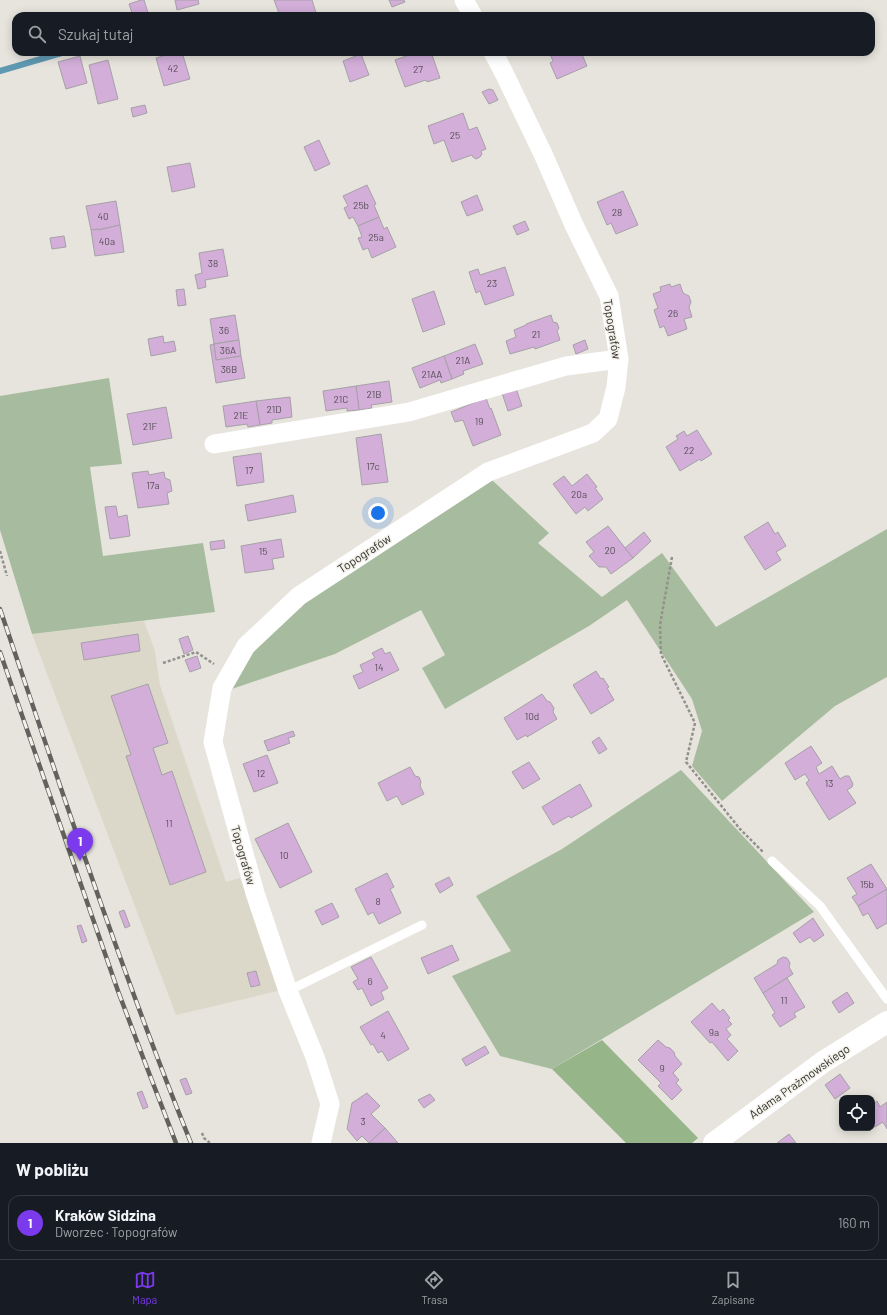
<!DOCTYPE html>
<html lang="pl">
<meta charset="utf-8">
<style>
:root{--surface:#171b24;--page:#20242c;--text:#f1f3f6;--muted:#9ea1a6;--line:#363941;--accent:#7c3aed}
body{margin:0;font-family:Barlow,sans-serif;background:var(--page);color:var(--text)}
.controls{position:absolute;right:12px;bottom:12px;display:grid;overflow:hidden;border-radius:8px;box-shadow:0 2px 10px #0003}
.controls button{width:36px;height:36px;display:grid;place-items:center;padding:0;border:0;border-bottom:1px solid var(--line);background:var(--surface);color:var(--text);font:20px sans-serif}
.you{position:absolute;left:378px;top:513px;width:14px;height:14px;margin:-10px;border:3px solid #fff;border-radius:50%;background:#1a73e8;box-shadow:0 0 0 6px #1a73e833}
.badge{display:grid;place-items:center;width:26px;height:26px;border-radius:50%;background:var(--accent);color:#fff;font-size:13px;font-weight:700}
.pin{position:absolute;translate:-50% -33px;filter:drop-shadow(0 1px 2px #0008)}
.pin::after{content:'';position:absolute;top:21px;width:14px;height:12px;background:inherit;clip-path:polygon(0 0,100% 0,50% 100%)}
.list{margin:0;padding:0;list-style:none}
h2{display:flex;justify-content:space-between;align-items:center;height:52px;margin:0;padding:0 16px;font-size:17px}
h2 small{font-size:13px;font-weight:400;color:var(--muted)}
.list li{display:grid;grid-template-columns:26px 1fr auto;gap:12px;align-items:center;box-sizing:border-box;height:56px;margin:0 8px 8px;padding:0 8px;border:1px solid var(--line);border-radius:12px}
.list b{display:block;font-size:15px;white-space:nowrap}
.list p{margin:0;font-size:13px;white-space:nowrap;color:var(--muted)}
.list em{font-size:13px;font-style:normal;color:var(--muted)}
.icon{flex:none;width:22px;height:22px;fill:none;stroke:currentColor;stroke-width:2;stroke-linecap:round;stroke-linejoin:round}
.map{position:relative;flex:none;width:887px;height:1143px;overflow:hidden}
.search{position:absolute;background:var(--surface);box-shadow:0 2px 10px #0003;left:12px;right:12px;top:12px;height:44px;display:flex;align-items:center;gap:10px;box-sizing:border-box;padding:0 14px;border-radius:12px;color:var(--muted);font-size:15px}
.sheet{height:116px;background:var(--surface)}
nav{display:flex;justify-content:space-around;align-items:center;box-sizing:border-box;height:56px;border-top:1px solid var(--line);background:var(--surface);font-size:11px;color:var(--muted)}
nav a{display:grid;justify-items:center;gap:2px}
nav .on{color:var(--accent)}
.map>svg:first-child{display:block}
</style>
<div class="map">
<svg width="887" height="1143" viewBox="0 0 887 1143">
<rect width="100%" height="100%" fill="#e6e4dc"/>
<!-- built -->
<path fill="#dcd8c9" d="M144,621L155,651L160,685L226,882L240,878L282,990L176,1015L32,634Z"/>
<!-- green -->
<g fill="#a7bc9e">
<path d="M109,378L122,464L90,467L103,556L203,543L215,612L32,634L0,530V396Z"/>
<path d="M492,480L549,533L538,543L602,597L662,553L716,627L887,529V677L835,706L722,801L692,766L702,731L692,699L627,600L589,626L445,709L422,668L445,655L421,610L335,654L226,691L244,660L293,608Z"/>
<path d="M681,770L814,912L552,1069L500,1056L452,976L511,951L476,896L562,849Z"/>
</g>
<!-- forest -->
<path fill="#96b589" d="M602,1040L698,1138L692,1143H626L552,1069Z"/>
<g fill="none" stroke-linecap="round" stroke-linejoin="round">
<!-- stream -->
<path stroke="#5f98b1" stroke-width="6" d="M0,71L65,52"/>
</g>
<!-- building -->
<g fill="#d2aed9" stroke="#a6a1a7">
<path d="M141,0H144L149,16H133L129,4Z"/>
<path d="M175,0H198L199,4L177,10Z"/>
<path d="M274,0H312L317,16H280Z"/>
<path d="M389,0H404L405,2L392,7Z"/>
<path d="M176,52H182L190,79L164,86L156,58Z"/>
<path d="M412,52H421L422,54L431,52L440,78L427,82L426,80L405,87L395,60L409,55V53Z"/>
<path d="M549,52H581L587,66L557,79L550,63L553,61Z"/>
<path d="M361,54L369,75L350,82L343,61Z"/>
<path d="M80,56L87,83L66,89L58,62Z"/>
<path d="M108,60L118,99L98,104L89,65Z"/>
<path d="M489,89L493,90L498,100L489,104L482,92Z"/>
<path d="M145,105L147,113L133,117L131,108Z"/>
<path d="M463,113L469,130L477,127L486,149L481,151L482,154L480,157L476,159L473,157L472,155L452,162L444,140L434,144L428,126Z"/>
<path d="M319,140L330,164L315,171L304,147Z"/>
<path d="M190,163L195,187L172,192L167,167Z"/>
<path d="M367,185L376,204L374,205L379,217L358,226L353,217L349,219L344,208L348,206L343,196Z"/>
<path d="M623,191L638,225L616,234L611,223L607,225L597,202Z"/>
<path d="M477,195L483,210L467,216L461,202Z"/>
<path d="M116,201L120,225L98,230V229L91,230L86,206Z"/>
<path d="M379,217L384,229L387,227L396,247L372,258L368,248L363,250L358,238L362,237L358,226Z"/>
<path d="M525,221L529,230L517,235L513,226Z"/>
<path d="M120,225L124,252L95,256L91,230L98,229V230Z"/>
<path d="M64,236L66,247L52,249L50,238Z"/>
<path d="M223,249L228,276L205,280L206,287L198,289L195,275L202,273L199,253Z"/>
<path d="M505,267L514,295L485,305L480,291L476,293L469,272L478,269L480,275Z"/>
<path d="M670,284L671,287L680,284L683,293L689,296L691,302L689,307L692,317L684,319L687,329L668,336L664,326L660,328L654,310L658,308L653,294L661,291L660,287Z"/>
<path d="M184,289L186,305L178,306L176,290Z"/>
<path d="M434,291L445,324L423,332L412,299Z"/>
<path d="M235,315L239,340L214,344L210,319Z"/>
<path d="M551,315L553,322L557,323L559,328L557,331L560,340L535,349L534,347L510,354L506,341L516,337L514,330L526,325V324Z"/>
<path d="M163,336L164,343L174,341L176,351L151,356L148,339Z"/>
<path d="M239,340L241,356L216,360L214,344Z"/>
<path d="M585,340L588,349L576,354L573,345Z"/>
<path d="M214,344L216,360L241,356L245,378L216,383L211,351L210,345Z"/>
<path d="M475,344L483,364L463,371L464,374L452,379L444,356Z"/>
<path d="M444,356L452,379L441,383L440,380L420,388L412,368Z"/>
<path d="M389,381L392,402L371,405L372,408L359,410L356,386Z"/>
<path d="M356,386L359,410L347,411V408L326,411L323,391Z"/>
<path d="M516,388L522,406L508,411L502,393Z"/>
<path d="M290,397L292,417L272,420V423L260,425L256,401Z"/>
<path d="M486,398L490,409L491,408L501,435L473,446L463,420L455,422L451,412Z"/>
<path d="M256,401L260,425L248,427L247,424L226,427L223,406Z"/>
<path d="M166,407L172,438L133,445L127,414Z"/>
<path d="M697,430L712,454L701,461L700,459L680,471L666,447L678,439L676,436L684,431L687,436Z"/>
<path d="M381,434L388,482L362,485L356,438Z"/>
<path d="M261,453L264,482L237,486L233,457Z"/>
<path d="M148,471L149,475L164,472L165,478L170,480L172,491L167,493L169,504L138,508L132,473Z"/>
<path d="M587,474L597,487L595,488L603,499L588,511L585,507L576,514L553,484L564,476L572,486Z"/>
<path d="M293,495L296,512L248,521L245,505Z"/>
<path d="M116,506L118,517L127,515L130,536L110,539L105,507Z"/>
<path d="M768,522L775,534L778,532L786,546L776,552L781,560L765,570L744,537Z"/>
<path d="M608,526L633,558L611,574L606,567H599L589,556L594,552L586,542Z"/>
<path d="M644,532L651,541L633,558L625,548Z"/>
<path d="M281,539L284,557L272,559L274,569L245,573L241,546Z"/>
<path d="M224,540L225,548L211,550L210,542Z"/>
<path d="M138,634L140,651L84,660L81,643Z"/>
<path d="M188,636L193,650L184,654L179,639Z"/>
<path d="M382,648L385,654L390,652L399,670L359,689L353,676L363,672L360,665L375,658L372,653Z"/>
<path d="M197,656L201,668L190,672L185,660Z"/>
<path d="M596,671L601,679L603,678L609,687L607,688L614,700L591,714L573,685Z"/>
<path d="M148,684L168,743L153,748L162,775L172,771L206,872L170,885L126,756L131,755L111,696Z"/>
<path d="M542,694L547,701L550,702L554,708L553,712L557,719L527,737L526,735L517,740L504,718Z"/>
<path d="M293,731L295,736L288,738L290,743L268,751L264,741Z"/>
<path d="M599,737L607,749L599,754L592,742Z"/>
<path d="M811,746L822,763L816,767L819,774L832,766L840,779L845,776H849L853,784L852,787L847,790L856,803L829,820L806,783L809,780L805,774L795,780L785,763Z"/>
<path d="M267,755L278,783L254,792L243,764Z"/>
<path d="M529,762L540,779L523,789L512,772Z"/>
<path d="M410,767L415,776L419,777L421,782L420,786L424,794L402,805L397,796L387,801L378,783Z"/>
<path d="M580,784L592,806L571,818L569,816L553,825L542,807Z"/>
<path d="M288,823L312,872L280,888L255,839Z"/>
<path d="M871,864L887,889L858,906L852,897L857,894L847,878Z"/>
<path d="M387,873L394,887L390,889L401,913L379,924L373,912L368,915L355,889Z"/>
<path d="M449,877L453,885L440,893L435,884Z"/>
<path d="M887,889V923L877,929L868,913L863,916L858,906Z"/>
<path d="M332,903L339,917L322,925L315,911Z"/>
<path d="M124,910L130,926L125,928L119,912Z"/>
<path d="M813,918L824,935L814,942L810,937L800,943L793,933Z"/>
<path d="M81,925L87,941L82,943L77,926Z"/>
<path d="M452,945L459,960L428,974L421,958Z"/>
<path d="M371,957L388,988L381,992L384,999L371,1006L362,988L358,990L353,982L358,979L351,967Z"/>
<path d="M783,957L787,958L790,963L789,967L793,974L763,993L754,978L777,964L778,960Z"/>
<path d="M256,971L260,985L251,987L247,973Z"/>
<path d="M787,978L805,1007L794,1013L796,1017L780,1027L772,1015L775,1013L763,993Z"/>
<path d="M847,992L854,1003L839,1013L832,1002Z"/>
<path d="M712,1003L720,1012L723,1009L730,1018L728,1020L732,1024L726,1029L731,1035L727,1039L738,1051L728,1061L712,1042L710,1043L691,1022Z"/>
<path d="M388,1011L409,1049L388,1061L382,1051L378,1053L373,1044L371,1045L360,1027Z"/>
<path d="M658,1040L666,1047L670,1048L674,1052L675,1056L682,1064L673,1073L679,1080L676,1083L682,1090L672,1100L658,1086L661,1083L638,1060Z"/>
<path d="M485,1046L489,1053L466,1066L462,1059Z"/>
<path d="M840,1074L850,1088L835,1099L825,1085Z"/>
<path d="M186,1078L192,1093L186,1095L180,1080Z"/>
<path d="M142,1091L148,1107L143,1109L137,1093Z"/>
<path d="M367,1093L380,1106L371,1114L385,1128L369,1143L362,1136L357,1141L347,1129L352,1103Z"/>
<path d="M430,1094L435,1100L424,1108L418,1100Z"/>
<path d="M877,1101L880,1107L887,1102V1129L883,1122L873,1128L872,1127V1105Z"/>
<path d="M385,1128L398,1143H369Z"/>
<path d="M789,1134L796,1143H777Z"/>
</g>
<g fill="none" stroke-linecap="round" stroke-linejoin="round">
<!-- path -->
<g stroke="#93918c" stroke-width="2.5" stroke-dasharray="3 2" stroke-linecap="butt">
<path d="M0,551L7,576"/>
<path d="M672,557L660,625L661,654L695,723L686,762L740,829L763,852"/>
<path d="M163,663L196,652L214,664"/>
<path d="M202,1133L204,1138L210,1143"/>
</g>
<!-- service -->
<g stroke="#fff" stroke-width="9">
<path d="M772,861L820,906L887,999"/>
<path d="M288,991L422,925"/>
</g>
<!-- minor -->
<g stroke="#fff" stroke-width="19">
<path d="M464,0L473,16"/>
<path d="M214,444L409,412L566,366L619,359"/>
<path d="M321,1143L330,1104L315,1057L288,991L255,893L213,742L222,688L246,646L299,596L488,472L593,433L608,419L616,387L619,359L609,296L574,225L543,154L504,73L493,52"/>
</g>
<!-- tertiary -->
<path stroke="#fff" stroke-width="22" d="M714,1143L823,1062L887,1022"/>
<!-- rail casing -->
<g stroke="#63615d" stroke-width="4.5">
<g id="rail">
<path d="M0,609C61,788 120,968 191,1143"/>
<path d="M0,652L118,991L144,1060L176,1143"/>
</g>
</g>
<!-- rail -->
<use href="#rail" stroke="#f3f1e9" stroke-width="3" stroke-dasharray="9" stroke-linecap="butt"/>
</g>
<g text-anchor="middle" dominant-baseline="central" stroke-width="3" stroke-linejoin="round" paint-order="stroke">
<!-- number labels -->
<g font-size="10" fill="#584f57">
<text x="173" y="68">42</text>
<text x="418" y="69">27</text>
<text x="455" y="135">25</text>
<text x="361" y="205">25b</text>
<text x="617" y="212">28</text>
<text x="103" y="216">40</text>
<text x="376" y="237">25a</text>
<text x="107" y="241">40a</text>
<text x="213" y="263">38</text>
<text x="492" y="283">23</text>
<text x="673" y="313">26</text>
<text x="224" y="330">36</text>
<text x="536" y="334">21</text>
<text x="228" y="350">36A</text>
<text x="463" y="360">21A</text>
<text x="229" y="369">36B</text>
<text x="432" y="374">21AA</text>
<text x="374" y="394">21B</text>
<text x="341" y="399">21C</text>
<text x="274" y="409">21D</text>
<text x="241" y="415">21E</text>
<text x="479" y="421">19</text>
<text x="150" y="426">21F</text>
<text x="689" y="450">22</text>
<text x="373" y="466">17c</text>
<text x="249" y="470">17</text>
<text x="153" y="485">17a</text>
<text x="579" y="494">20a</text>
<text x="610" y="550">20</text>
<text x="263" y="551">15</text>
<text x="379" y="667">14</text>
<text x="532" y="716">10d</text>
<text x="261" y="773">12</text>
<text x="829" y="783">13</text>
<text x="169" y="823">11</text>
<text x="284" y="855">10</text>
<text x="867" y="884">15b</text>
<text x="378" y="901">8</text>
<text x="370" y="981">6</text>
<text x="784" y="1000">11</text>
<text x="714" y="1032">9a</text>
<text x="383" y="1035">4</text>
<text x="662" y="1068">9</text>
<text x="363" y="1121">3</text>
</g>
<!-- street labels -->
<g font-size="12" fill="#302f2c" stroke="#f3f1e9">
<text transform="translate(613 329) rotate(81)">Topografów</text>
<text transform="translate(364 553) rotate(-33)">Topografów</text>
<text transform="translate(244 855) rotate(74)">Topografów</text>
<text transform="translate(799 1081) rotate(-35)">Adama Prażmowskiego</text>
</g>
</g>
</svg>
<div class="controls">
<button><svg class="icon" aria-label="locate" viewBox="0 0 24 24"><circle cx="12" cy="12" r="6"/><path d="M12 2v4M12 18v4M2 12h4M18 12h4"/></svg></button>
</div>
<div class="you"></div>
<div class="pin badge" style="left:80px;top:861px">1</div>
<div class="search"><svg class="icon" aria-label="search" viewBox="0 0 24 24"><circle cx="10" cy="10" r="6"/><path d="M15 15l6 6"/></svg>Szukaj tutaj</div>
</div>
<section class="sheet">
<h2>W pobliżu<small></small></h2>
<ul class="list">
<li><span class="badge">1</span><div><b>Kraków Sidzina</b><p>Dworzec · Topografów</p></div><em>160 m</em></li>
</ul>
</section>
<nav>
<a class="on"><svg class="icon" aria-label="map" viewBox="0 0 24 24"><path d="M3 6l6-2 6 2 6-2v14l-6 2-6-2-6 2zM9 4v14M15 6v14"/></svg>Mapa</a>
<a><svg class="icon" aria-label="directions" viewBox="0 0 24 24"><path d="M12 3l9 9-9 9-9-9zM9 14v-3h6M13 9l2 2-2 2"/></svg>Trasa</a>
<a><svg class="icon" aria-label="saved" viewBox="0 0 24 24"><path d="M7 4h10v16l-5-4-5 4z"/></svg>Zapisane</a>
</nav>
